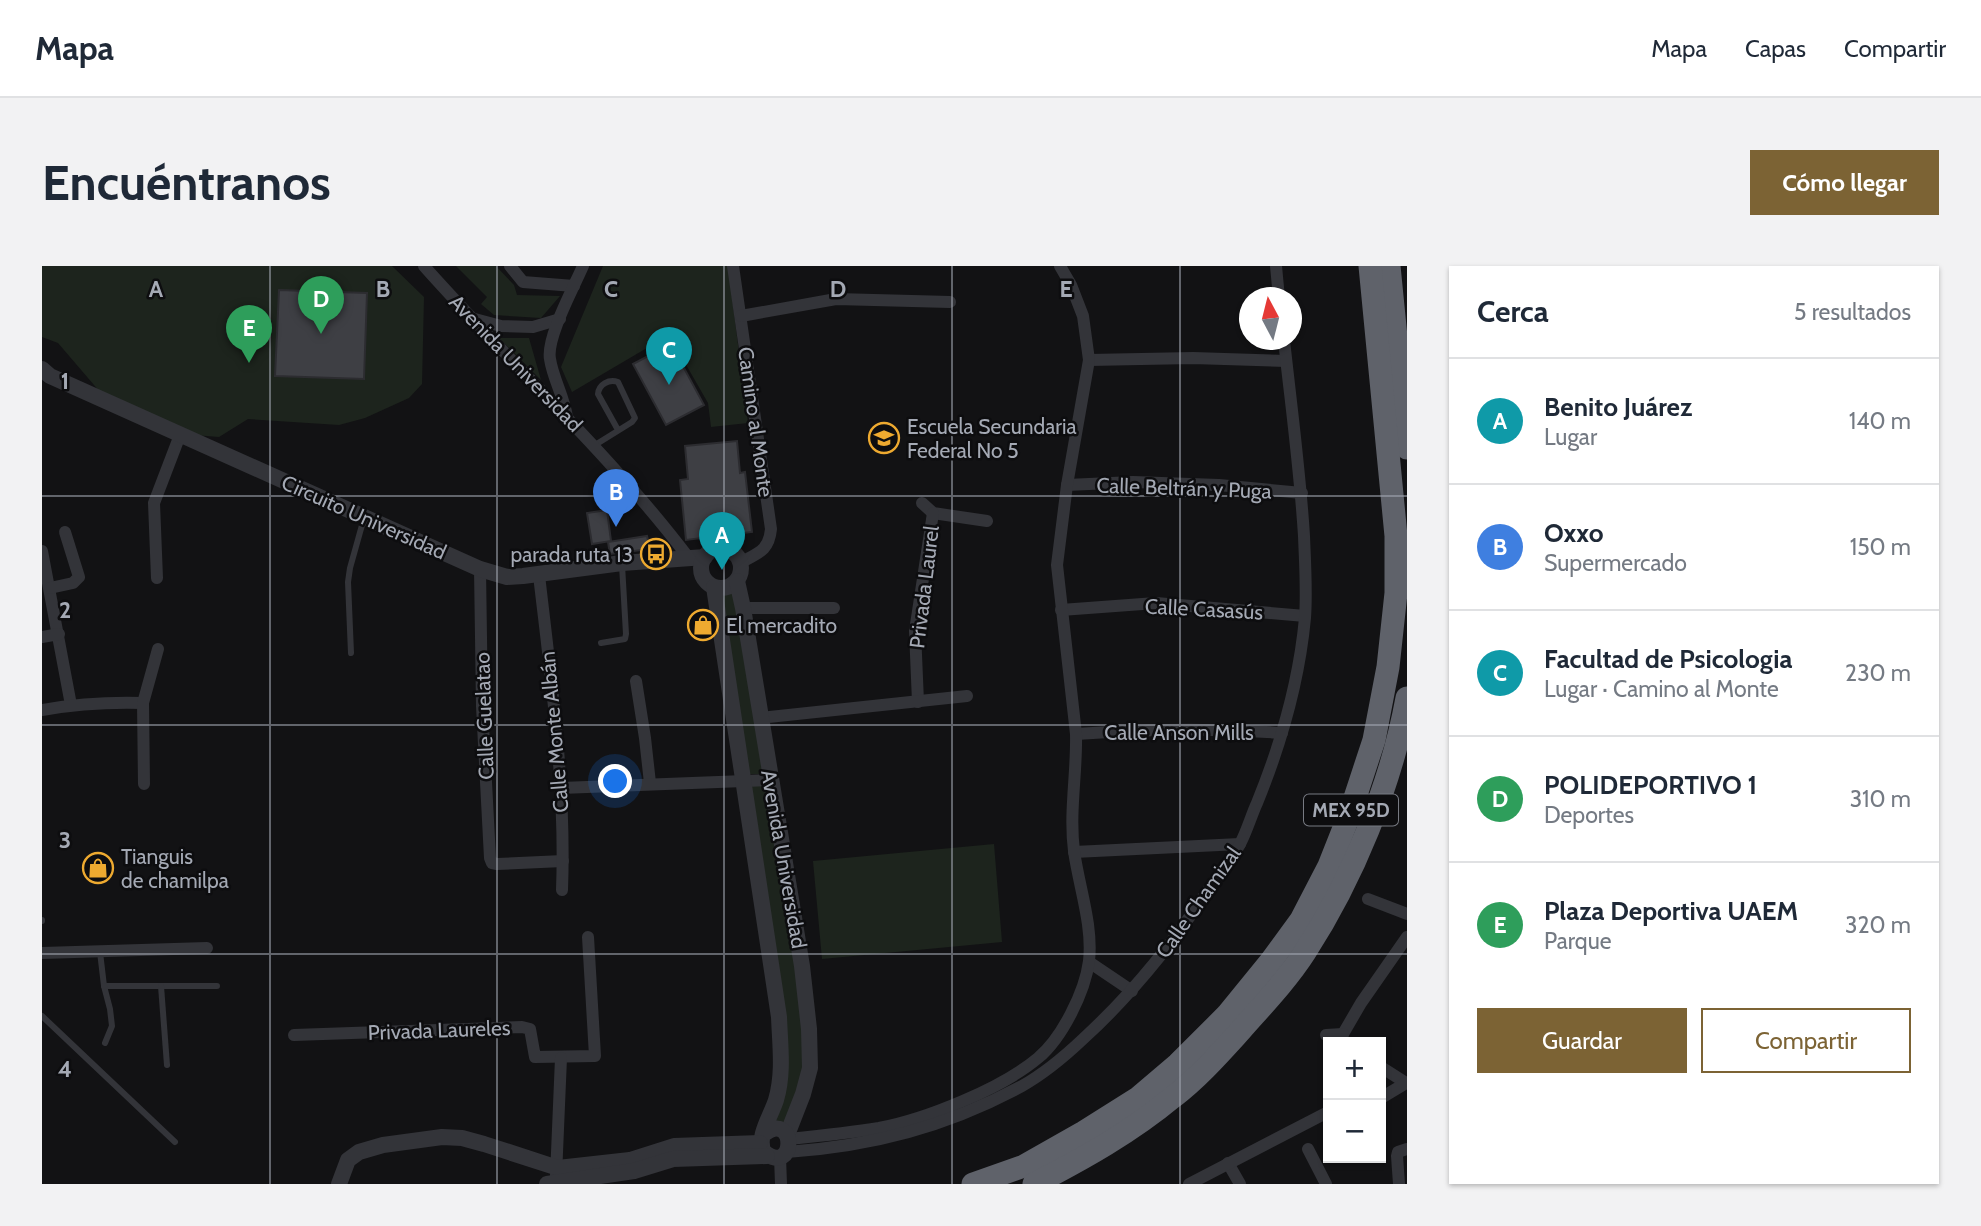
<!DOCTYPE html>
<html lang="es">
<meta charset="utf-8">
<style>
:root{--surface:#fff;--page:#f2f2f3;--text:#1f2937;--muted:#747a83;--line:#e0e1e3;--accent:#7c6334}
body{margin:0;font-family:Cabin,sans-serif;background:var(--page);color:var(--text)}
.controls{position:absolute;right:21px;bottom:21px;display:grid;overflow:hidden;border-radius:0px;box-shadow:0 2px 5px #0004}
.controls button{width:63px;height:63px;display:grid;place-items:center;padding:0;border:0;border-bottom:2px solid var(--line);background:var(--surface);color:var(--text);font:35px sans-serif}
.compass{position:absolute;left:1197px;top:21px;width:63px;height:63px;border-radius:50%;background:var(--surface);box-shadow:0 2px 5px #0004;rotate:353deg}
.you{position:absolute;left:574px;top:516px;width:24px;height:24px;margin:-18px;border:5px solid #fff;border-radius:50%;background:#1a73e8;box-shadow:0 0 0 10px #1a73e833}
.badge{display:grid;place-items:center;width:46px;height:46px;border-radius:50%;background:var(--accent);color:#fff;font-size:23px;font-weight:700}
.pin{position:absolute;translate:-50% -58px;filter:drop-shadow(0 2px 4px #0008)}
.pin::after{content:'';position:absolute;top:37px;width:24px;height:21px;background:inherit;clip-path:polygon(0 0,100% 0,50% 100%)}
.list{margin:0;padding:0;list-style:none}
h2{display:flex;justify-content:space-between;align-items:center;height:91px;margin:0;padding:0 28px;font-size:30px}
h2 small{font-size:23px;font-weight:400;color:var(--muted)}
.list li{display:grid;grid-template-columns:46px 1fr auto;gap:21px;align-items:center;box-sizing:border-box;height:126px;padding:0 28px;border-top:2px solid var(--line)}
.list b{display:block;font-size:26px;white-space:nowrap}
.list p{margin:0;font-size:23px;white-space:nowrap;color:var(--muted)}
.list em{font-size:23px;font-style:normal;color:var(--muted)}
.actions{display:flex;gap:14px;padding:21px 28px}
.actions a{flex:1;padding:16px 0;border:2px solid var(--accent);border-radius:0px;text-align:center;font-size:24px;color:var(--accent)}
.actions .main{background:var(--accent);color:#fff}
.map{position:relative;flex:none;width:1365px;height:918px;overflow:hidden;border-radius:0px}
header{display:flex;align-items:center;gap:42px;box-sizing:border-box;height:98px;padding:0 35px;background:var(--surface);border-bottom:2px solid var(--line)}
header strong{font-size:33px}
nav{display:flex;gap:38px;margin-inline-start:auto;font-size:24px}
.intro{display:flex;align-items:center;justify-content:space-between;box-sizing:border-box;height:168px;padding:0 42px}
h1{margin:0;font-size:49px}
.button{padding:18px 32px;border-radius:0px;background:var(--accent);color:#fff;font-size:24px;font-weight:700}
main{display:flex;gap:42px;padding:0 42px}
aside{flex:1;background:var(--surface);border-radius:0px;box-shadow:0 2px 5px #0004}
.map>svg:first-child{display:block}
</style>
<header>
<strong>Mapa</strong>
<nav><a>Mapa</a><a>Capas</a><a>Compartir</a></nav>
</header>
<div class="intro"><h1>Encuéntranos</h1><a class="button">Cómo llegar</a></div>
<main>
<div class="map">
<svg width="1365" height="918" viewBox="0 0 1365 918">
<rect width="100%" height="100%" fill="#121214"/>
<!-- green -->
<g fill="#1d241d">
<path d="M0,0H350L382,31L380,118L367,132L323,152L297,159L206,153L177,171L152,169L58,126L16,77L0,71Z"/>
<path d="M414,0H454L472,19L475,29L518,30L499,52L452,49L439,38L445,31Z"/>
<path d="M561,0H686L706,157L669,161L666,137L627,69L530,126L519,101Z"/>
<path d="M457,72H487L499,114Z"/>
<path d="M693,325L721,508H705L676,327Z"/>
<path d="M706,519L726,520L762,748L764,804L744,860L731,856L744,805Z"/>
<path d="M952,578L960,676L780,693L771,595Z"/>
</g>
<!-- building -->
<g fill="#3e3f44" stroke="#2c2c30" stroke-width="2">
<path d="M237,24L325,27L322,113L233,110Z"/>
<path d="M629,78L662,139L624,159L591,98Z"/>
<path d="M695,175L698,207L703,206L710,266L644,274L638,214L646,213L643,180Z"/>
<path d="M565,244L569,275L550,278L545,247Z"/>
<path d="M605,270L608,283L568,288L566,276Z"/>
</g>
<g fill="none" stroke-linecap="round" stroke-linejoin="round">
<!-- service -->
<g stroke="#333439" stroke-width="6">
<path d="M553,179L590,156L593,152L576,116C567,113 557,118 556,128L576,164"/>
<path d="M559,377L583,373L584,368L580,299"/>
<path d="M309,387L306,316L308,302L322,252"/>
<path d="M0,654V655"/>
<path d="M58,686L62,720H175"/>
<path d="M62,720L68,743L70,760L63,777"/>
<path d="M119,720L125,799"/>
<path d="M0,750L133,876"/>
</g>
<!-- minor -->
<g stroke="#333439" stroke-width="12">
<path d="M382,0C469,98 567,187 646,291"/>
<path d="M468,0L481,16L532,20"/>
<path d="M691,0L729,263C727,285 716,287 698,297"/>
<path d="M1234,0L1237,32"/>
<path d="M699,50L794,33L908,36"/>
<path d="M429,52L459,60L491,61L518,53"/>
<path d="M1047,94L1151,92L1244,95"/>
<path d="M525,151C522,130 511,113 508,93C504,72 532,21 541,0"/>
<path d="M1025,219L1091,216L1177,219L1260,227"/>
<path d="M880,237L891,247L945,255"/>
<path d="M0,285L29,439"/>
<path d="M438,303L440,440L448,592L450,597L455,598L521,595"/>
<path d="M497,309C509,413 524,519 520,624"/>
<path d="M115,312L112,237L138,169"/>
<path d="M8,322L31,317L37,311L23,266"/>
<path d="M701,342H792"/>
<path d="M1019,344L1114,337L1263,350"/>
<path d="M0,371L17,368"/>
<path d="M594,415L603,472L608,517"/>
<path d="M876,436L873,365L891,247"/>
<path d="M0,444C34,438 67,436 101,437"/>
<path d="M718,452L925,430"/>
<path d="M1034,468C1103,463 1171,462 1240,467"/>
<path d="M102,518L101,437L116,383"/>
<path d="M519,522L729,514"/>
<path d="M1032,586L1198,578"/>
<path d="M1326,633L1365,648"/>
<path d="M0,687L165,682"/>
<path d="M1047,696L1090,725"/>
<path d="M1301,768L1319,737L1365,671"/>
<path d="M252,769L480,761L488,763L493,791L553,790L546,671"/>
<path d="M1284,769L1301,768"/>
<path d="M1339,801L1364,817"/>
<path d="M1339,832L1364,817"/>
<path d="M747,873C777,870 807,867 837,862C884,853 959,823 996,792C1020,772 1043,726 1047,695C1051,659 1037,621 1032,585C1027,546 1035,507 1034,468L1015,299L1025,219L1047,94L1041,50L1029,19L1018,0"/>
<path d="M1266,883L1284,918"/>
<path d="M745,886C830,880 904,861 980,820C1003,807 1022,791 1041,773C1088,730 1128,681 1164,627C1175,611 1189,595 1198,578C1205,565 1209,550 1215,537C1239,478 1257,416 1263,352C1265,325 1263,297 1262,270C1258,204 1249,139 1242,74"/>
<path d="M738,891L739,918"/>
<path d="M1186,897L1198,918"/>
<path d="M514,910L519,792"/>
<path d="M1147,918L1286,846"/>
<path d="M1357,918L1355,890L1356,886L1365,883"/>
</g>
<!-- tertiary -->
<g stroke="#333439" stroke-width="16">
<path d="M0,103L8,110L438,303L465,311L481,310L580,297L663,291"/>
<circle cx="679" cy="302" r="20"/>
<path d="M695,315L701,342L760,700L767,763L768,802L761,828L745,869"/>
<path d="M672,321L737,751C738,779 742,807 734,834C729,850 714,871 722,886C754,911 755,844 722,868"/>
<path d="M297,918L306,894L317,886L341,879L400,871L420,872L442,878L516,902L588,894L632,880L718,877"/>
<path d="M505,918L592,905L631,893L725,890"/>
</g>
<!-- motorway -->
<g stroke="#5f626a" stroke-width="23">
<path d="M1347,0L1365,182"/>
<path d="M931,918L982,900L1042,866L1096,832L1136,798L1185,749L1229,695L1259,654L1287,600L1308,547L1332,474L1346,401L1354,327V270L1328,0"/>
<path d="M992,918C1041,893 1089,866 1131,831C1156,812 1178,787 1199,764C1221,739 1245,714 1263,686C1311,612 1349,519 1365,432"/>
</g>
</g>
<!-- grid -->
<path fill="none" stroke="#a4a9b4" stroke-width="2" stroke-opacity="0.55" d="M228,0V918M455,0V918M682,0V918M910,0V918M1138,0V918M0,230H1365M0,459H1365M0,688H1365"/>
<!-- icons -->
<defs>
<g id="school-ring" transform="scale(1.575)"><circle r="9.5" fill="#0d0d0f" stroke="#eeaa30" stroke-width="1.5"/><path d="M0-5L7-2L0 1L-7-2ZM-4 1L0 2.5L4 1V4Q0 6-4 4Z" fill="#eeaa30"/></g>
<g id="bus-ring" transform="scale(1.575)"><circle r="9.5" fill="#0d0d0f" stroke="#eeaa30" stroke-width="1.5"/><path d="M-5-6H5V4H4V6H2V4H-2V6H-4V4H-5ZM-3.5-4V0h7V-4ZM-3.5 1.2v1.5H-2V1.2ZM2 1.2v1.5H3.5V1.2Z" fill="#eeaa30"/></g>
<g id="shop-ring" transform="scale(1.575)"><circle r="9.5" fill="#0d0d0f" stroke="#eeaa30" stroke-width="1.5"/><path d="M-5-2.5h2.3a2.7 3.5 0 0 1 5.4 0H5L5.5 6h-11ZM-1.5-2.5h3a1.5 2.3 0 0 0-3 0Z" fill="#eeaa30"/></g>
</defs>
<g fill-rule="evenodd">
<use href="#school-ring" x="842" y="172"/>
<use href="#bus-ring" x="614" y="288"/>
<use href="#shop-ring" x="661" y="359"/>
<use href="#shop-ring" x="56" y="602"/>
</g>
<g text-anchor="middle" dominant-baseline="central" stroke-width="5" stroke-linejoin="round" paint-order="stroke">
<!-- shield labels -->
<rect fill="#0d0d0f" stroke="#777a82" stroke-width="2" x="1262" y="528.5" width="94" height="31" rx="5"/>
<g font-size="19" font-weight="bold" fill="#a4a9b4">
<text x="1309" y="544">MEX 95D</text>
</g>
<!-- street labels -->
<g font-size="21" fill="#a4a9b4" stroke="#0d0d0f">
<text transform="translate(474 97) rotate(46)">Avenida Universidad</text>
<text transform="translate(714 156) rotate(82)">Camino al Monte</text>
<text transform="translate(1142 222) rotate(2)">Calle Beltrán y Puga</text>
<text transform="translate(322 251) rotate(24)">Circuito Universidad</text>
<text transform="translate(882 321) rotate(-83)">Privada Laurel</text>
<text transform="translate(1162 343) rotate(3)">Calle Casasús</text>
<text transform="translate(442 450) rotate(-92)">Calle Guelatao</text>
<text transform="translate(512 466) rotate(-95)">Calle Monte Albán</text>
<text x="1137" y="466">Calle Anson Mills</text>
<text transform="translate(742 593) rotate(80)">Avenida Universidad</text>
<text transform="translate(1156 636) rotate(-55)">Calle Chamizal</text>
<text transform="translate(397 764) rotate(-2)">Privada Laureles</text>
</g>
<!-- poi labels -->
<g font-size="21" fill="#a4a9b4" stroke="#0d0d0f" text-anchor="start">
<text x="865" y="160">Escuela Secundaria<tspan x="865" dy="24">Federal No 5</tspan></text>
<text x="591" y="288" text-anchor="end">parada ruta 13</text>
<text x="684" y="359">El mercadito</text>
<text x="79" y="590">Tianguis<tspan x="79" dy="24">de chamilpa</tspan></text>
</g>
</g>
<g font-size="23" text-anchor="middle" font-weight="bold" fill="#a4a9b4" stroke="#0d0d0f" stroke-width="5" stroke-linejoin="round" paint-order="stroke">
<text x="114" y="31">A</text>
<text x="341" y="31">B</text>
<text x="569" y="31">C</text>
<text x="796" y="31">D</text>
<text x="1024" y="31">E</text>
<text x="23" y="123">1</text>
<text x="23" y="352">2</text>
<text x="23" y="582">3</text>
<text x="23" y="811">4</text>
</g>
</svg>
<div class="controls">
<button>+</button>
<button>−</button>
</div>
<svg class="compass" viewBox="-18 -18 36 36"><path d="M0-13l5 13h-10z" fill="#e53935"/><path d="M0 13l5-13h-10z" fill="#747a83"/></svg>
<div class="you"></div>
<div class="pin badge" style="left:680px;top:304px;background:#0f9aa8">A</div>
<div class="pin badge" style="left:574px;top:261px;background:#3f7fe0">B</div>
<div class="pin badge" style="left:627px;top:119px;background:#0f9aa8">C</div>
<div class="pin badge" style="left:279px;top:68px;background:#2e9e5b">D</div>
<div class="pin badge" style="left:207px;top:97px;background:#2e9e5b">E</div>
</div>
<aside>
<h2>Cerca<small>5 resultados</small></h2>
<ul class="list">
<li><span class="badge" style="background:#0f9aa8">A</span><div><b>Benito Juárez</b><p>Lugar</p></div><em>140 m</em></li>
<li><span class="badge" style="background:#3f7fe0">B</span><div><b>Oxxo</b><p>Supermercado</p></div><em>150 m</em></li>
<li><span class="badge" style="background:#0f9aa8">C</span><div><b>Facultad de Psicologia</b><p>Lugar · Camino al Monte</p></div><em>230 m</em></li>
<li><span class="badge" style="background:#2e9e5b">D</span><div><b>POLIDEPORTIVO 1</b><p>Deportes</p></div><em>310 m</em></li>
<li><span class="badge" style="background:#2e9e5b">E</span><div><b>Plaza Deportiva UAEM</b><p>Parque</p></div><em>320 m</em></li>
</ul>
<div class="actions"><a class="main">Guardar</a><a>Compartir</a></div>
</aside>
</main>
